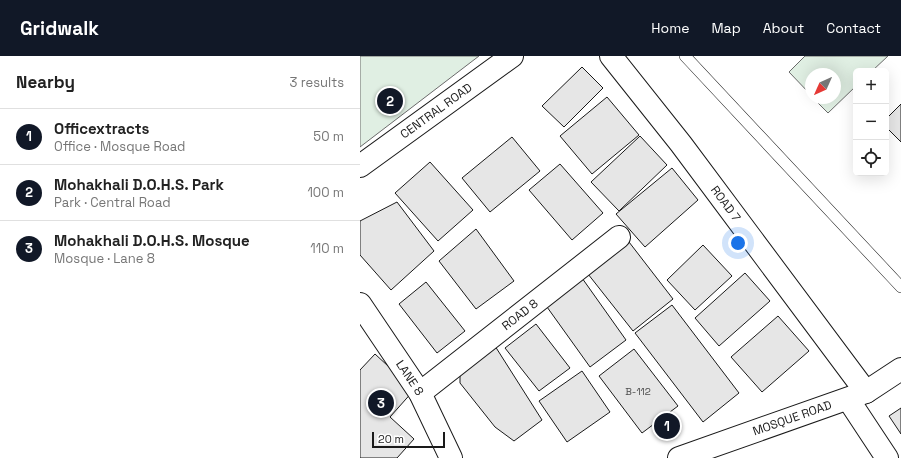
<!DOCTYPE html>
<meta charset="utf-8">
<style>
:root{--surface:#fff;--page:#f2f2f2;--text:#222;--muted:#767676;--line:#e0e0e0;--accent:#111827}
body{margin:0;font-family:"Space Grotesk",sans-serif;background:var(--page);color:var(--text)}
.controls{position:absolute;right:12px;top:12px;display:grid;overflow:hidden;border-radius:6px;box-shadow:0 4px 16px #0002}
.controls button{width:36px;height:36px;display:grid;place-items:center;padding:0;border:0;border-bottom:1px solid var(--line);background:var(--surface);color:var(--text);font:20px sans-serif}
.compass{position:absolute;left:445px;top:12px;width:36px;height:36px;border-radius:50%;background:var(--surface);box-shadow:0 4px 16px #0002;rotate:225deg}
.scale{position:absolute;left:12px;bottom:10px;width:73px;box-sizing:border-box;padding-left:4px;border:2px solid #1a1a1a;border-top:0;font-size:11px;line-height:14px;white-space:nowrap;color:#1a1a1a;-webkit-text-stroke:3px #fff;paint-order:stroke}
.you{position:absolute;left:378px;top:187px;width:14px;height:14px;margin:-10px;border:3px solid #fff;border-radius:50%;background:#1a73e8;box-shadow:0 0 0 6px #1a73e833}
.badge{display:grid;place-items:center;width:26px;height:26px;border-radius:50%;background:var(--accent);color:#fff;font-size:13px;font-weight:700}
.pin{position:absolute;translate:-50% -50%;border:2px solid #fff;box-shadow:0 1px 4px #0006}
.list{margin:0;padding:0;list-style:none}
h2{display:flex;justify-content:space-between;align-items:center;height:52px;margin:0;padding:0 16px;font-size:17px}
h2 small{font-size:13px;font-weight:400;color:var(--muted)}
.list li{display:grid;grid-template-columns:26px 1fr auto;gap:12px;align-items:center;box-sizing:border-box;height:56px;padding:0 16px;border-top:1px solid var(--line)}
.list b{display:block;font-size:15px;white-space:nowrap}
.list p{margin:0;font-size:13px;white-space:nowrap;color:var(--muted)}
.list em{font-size:13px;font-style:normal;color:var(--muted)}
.icon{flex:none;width:22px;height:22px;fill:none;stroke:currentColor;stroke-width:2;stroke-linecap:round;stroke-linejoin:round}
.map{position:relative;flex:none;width:541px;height:402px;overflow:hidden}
header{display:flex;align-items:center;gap:24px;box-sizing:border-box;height:56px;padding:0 20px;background:var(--accent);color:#fff}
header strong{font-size:19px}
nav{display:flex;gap:22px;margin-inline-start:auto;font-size:14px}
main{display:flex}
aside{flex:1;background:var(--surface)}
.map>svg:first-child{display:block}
</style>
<header>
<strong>Gridwalk</strong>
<nav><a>Home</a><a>Map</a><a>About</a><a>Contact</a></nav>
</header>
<main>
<aside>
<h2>Nearby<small>3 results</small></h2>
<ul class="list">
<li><span class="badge">1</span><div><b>Officextracts</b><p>Office · Mosque Road</p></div><em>50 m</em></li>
<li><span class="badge">2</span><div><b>Mohakhali D.O.H.S. Park</b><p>Park · Central Road</p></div><em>100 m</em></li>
<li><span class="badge">3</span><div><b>Mohakhali D.O.H.S. Mosque</b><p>Mosque · Lane 8</p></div><em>110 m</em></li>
</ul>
</aside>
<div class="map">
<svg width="541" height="402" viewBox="0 0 541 402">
<rect width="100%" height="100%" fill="#fff"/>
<!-- green -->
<g fill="#e0efe3" stroke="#6a6a6a">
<path d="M0,0H119L0,91Z"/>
<path d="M445,0H528L512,15H496V30L468,57L453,42H475V18H451V39L429,16Z"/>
</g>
<!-- building -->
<g fill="#e6e6e6" stroke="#1a1a1a">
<path d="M222,11L243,32L204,71L182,50Z"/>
<path d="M247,41L279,79L232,118L200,80Z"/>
<path d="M541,48V86L526,71V63Z"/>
<path d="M280,80L307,109L259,155L231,126Z"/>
<path d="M152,81L180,115L130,156L102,122Z"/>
<path d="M70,106L113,154L78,185L35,137Z"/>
<path d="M200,108L243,157L212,184L169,134Z"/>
<path d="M312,112L338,144L285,191L256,158Z"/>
<path d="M37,146L74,195L31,234L0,199V165Z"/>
<path d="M116,173L154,225L116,253L79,205Z"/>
<path d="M269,186L313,243L273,275L228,218Z"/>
<path d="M343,189L372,220L335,254L307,224Z"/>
<path d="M385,217L410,245L359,290L335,262Z"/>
<path d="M222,222L266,284L230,311L187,251Z"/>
<path d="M66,226L105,275L77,297L39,248Z"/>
<path d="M312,249L379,337L343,366L275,277Z"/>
<path d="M418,260L449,295L402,336L371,301Z"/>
<path d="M176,268L210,312L179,335L145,292Z"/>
<path d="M135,290L182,364L154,385L135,371L100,327V316Z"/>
<path d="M274,293L318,350L282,377L239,320Z"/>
<path d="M15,298L54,334L30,361L54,383L37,402H0V314Z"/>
<path d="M222,315L250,356L207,386L179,345Z"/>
<path d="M541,352V378L529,360Z"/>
</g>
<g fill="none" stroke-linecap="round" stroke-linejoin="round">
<!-- lane casing -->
<g stroke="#1a1a1a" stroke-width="12">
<path id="lane" d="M325,0L541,231"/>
</g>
<!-- street casing -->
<g stroke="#1a1a1a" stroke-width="24">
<g id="street">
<path id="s1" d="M251,0L321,88L506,336"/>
<path id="s2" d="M0,110L152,0"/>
<path id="s3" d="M0,248L60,337L91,402"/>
<path id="s4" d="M60,337L259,181"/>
<path d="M488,343L527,402"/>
<path id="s5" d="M319,402L506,336L541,313"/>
</g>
</g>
<!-- lane -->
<use href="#lane" stroke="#fff" stroke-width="11"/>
<!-- street -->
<use href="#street" stroke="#fff" stroke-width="22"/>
</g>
<g text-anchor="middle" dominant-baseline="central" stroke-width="3" stroke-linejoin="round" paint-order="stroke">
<!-- number labels -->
<g font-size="10" fill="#4d4d4d">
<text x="278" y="335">B-112</text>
</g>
<!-- street labels -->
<g font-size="12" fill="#1a1a1a" stroke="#fff">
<text stroke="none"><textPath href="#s2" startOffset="94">CENTRAL ROAD</textPath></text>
<text stroke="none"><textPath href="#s1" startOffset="187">ROAD 7</textPath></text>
<text stroke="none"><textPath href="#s4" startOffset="127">ROAD 8</textPath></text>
<text stroke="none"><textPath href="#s3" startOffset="89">LANE 8</textPath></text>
<text stroke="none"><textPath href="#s5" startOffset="120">MOSQUE ROAD</textPath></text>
</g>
</g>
</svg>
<div class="controls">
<button>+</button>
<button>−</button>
<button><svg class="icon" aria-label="locate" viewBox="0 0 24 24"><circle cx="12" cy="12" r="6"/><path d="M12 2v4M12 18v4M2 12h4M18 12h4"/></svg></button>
</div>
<svg class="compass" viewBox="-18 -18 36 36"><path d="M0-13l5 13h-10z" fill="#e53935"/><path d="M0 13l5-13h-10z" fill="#767676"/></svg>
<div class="scale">20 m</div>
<div class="you"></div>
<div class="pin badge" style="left:307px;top:370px">1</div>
<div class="pin badge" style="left:30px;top:45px">2</div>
<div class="pin badge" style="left:21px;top:347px">3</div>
</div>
</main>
